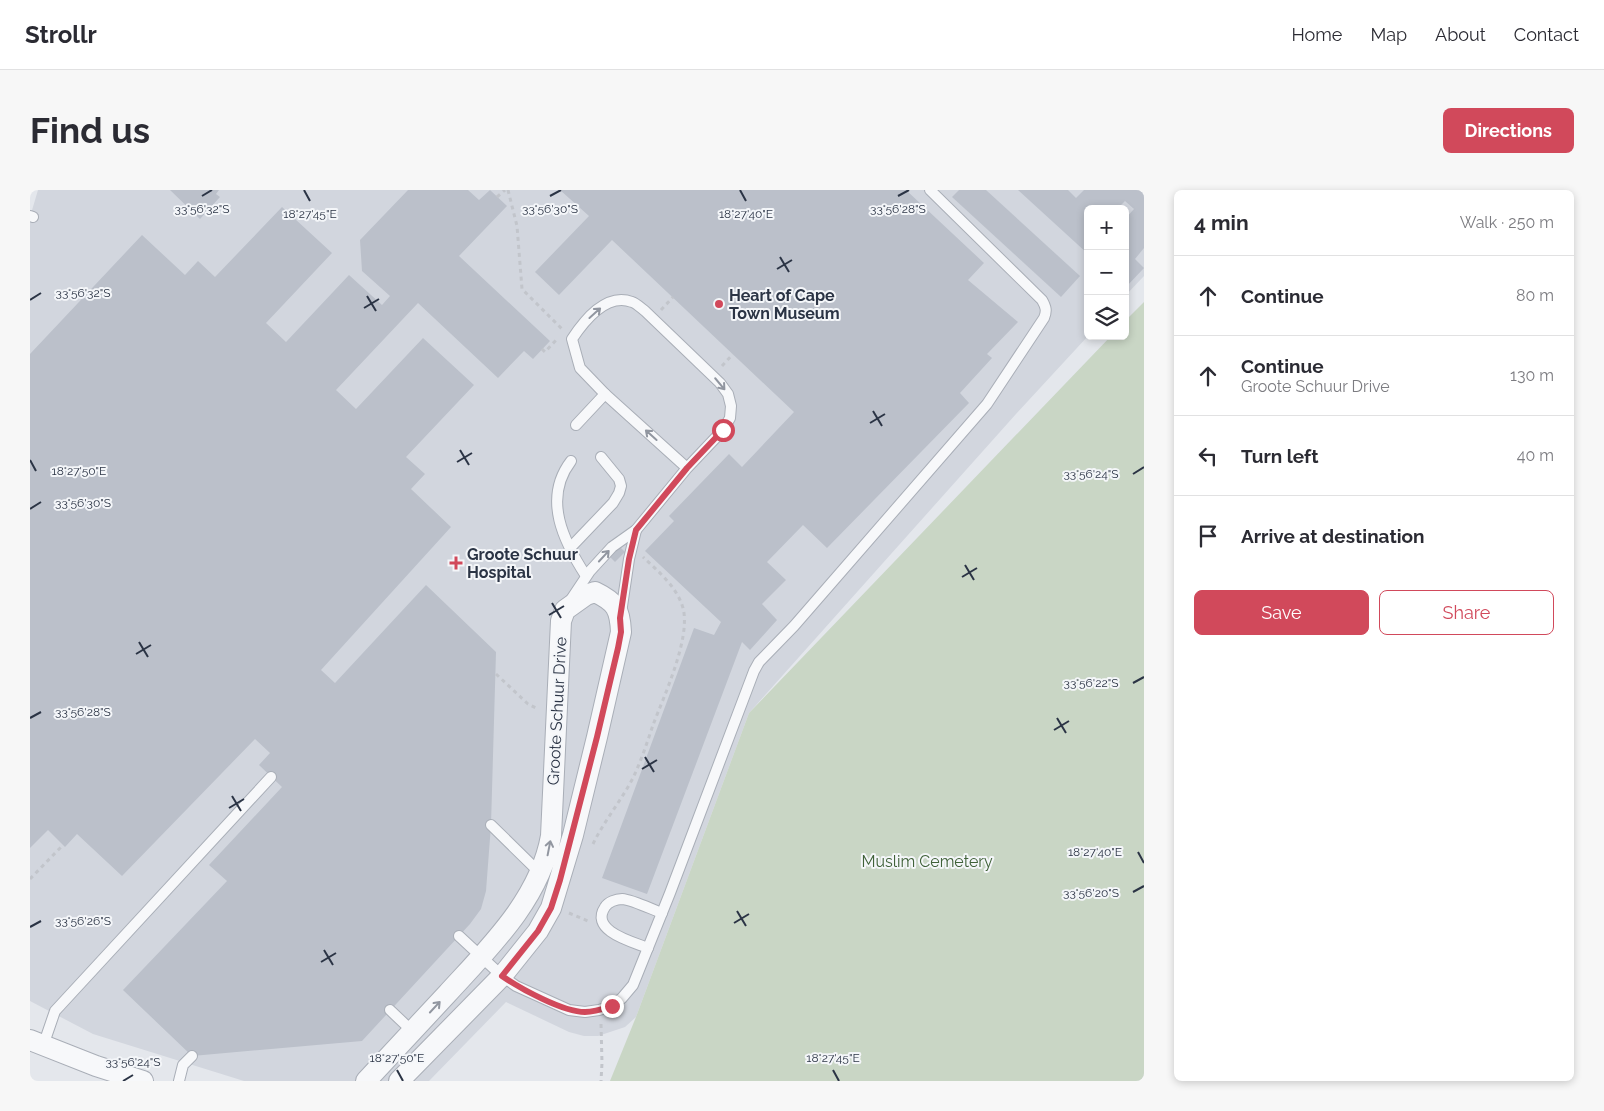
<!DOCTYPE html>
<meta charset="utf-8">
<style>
:root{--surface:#fff;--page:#f7f7f7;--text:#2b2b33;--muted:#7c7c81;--line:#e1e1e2;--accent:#d1495b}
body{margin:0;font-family:Raleway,sans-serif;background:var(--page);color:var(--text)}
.controls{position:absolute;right:15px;top:15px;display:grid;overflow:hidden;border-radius:8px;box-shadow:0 2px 8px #0003}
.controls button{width:45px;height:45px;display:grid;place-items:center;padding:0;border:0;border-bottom:1px solid var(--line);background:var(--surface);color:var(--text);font:25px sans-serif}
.stop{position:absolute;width:15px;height:15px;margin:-11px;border:4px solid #d1495b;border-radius:50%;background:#fff}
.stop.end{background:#d1495b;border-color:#fff;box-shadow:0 1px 5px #0008}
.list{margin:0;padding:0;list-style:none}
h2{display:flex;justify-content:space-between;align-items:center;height:65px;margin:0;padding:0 20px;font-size:21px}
h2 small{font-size:16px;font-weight:400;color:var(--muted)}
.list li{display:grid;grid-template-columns:32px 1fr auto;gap:15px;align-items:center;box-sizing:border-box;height:80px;padding:0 20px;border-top:1px solid var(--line)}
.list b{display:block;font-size:19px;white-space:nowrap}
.list p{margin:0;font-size:16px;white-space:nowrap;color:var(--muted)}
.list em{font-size:16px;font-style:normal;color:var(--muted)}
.actions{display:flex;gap:10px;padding:15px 20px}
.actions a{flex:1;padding:11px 0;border:1px solid var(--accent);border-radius:8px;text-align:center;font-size:18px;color:var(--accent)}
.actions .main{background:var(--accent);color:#fff}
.icon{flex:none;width:28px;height:28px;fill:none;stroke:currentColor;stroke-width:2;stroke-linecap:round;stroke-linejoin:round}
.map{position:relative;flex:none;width:1114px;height:891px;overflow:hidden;border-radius:8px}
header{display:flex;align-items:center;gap:30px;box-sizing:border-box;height:70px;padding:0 25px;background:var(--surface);border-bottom:1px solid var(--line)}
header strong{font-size:24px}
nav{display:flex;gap:28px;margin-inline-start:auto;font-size:18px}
.intro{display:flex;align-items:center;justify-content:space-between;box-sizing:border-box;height:120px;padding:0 30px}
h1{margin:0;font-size:35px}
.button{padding:12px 22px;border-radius:8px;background:var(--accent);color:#fff;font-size:18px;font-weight:700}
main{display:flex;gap:30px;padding:0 30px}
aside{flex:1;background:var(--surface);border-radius:8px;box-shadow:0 2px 8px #0003}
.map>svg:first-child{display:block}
</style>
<header>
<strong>Strollr</strong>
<nav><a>Home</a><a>Map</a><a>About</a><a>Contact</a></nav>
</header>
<div class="intro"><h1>Find us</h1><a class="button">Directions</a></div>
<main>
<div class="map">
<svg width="1114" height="891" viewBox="0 0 1114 891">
<rect width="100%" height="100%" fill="#e4e7ec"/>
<!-- built -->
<path fill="#d2d6de" d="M8,0H1114V86L1095,106V19H1058V146L986,224L719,523L606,827L595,837L568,846H554L539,842L476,812L399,891H214L63,844L0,811V27Z"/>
<!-- green -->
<path fill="#c9d6c5" d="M1114,112V891H580L606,827L719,523L1081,146H1095V131Z"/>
<!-- building -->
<g fill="#bbc0ca">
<path d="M140,0H189L186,4L190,7L170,29Z"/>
<path d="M378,0H438L449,10L460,0L477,16L429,66L520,151L503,169L494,161L468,188L388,113L306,200L326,219L393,148L444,195L376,267L395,284L381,299L421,337L291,480L305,493L396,395L466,462L461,635L456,701L451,719L440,734L332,851L162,866L93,800L197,691L179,675L252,597L229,575L240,563L225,549L92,686L47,644L35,657L18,640L0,658V164L112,45L155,85L168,71L185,87L252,17L302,63L236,133L256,152L319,85L352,115L360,106L332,81L330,50Z"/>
<path d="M530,0H876L954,73L938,90L988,132L957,164L962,168L930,203L939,213L797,358L773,335L737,372L756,390L732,414L747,430L720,460L712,452L617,704L572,688L664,438L684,445L691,432L615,361L644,331L639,326L699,264L712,277L764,222L582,50L529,105L505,82L559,26Z"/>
<path d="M929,0H956L1050,86L1031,107L922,7Z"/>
<path d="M988,0H1038L1046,8L1054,0H1114V58L1105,69L1114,78L1095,98V29L1104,19L1095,11L1087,19H1058V64Z"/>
<path d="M590,357L595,362L585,372L580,367Z"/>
</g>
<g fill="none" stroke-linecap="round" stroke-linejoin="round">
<!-- lane casing -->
<g stroke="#a9aeb7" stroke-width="12">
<g id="lane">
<path d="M0,26L3,27"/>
<path d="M546,235L575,204"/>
<path d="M541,271C512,309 534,352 556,386"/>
<path d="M540,358L583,313L589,303L591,296L589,289L571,267"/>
<path d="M542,408L560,381L582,357L606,340L657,278L693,240L700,228L701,216L698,204L690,193L615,121C611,118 606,113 602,112C576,102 554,131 542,149L550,178L575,204L657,278"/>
<path d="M591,423L599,369L606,340"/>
<path d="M461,635L511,684"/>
<path d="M429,746L472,786L486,796L539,820L555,822L569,820L582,816L592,808L603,795L640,703L724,481L729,472L764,436L957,214L1014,128C1017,121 1016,117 1012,110L900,0"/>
<path d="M618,758C603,752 559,741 575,717C578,712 586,709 592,709C603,710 621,719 632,723"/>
<path d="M360,820L382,841"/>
<path d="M13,856L25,821L241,587"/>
<path d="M149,891L153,875L162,866"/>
</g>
</g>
<!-- street casing -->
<g stroke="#a9aeb7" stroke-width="22">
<g id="street">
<path d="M0,850L66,876L113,891"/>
<path d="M336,891C363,862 390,833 417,804C459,758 510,709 521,646L531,431L535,420L556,405L565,402C586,412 590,419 591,442L567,547L543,645L521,718L508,741L472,786L369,891"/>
</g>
</g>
<!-- path -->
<g stroke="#c2c5cb" stroke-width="3" stroke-dasharray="4 4" stroke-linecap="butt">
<path d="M478,0L487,36L492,99L532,139"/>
<path d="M467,7L475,0"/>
<path d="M631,120L643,107"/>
<path d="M512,159L515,162L527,149"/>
<path d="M692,176L703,164"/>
<path d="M466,484L498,514L508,519"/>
<path d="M563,654C574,631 591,611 603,588C611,571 617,553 623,535C634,506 661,448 653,418C647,397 628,381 613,367"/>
<path d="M0,689L33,655"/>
<path d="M539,723L558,731"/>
<path d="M571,834L572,873L571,891"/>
</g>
<!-- lane -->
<use href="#lane" stroke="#f7f8fa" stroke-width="10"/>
<!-- street -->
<use href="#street" stroke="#f7f8fa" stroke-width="20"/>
</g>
<!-- one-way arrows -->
<defs><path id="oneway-shaft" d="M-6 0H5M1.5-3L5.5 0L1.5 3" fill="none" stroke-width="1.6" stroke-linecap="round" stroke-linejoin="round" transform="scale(1.25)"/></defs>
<g stroke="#9196a0">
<use href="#oneway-shaft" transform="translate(565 123) rotate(-42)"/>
<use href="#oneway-shaft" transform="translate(690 194) rotate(50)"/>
<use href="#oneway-shaft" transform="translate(621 245) rotate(-138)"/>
<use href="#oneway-shaft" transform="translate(574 366) rotate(-47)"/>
<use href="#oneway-shaft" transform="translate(519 658) rotate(-79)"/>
<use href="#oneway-shaft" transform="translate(405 817) rotate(-47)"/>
</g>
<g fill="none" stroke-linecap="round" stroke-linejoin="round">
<!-- route -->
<path stroke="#d1495b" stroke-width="6" d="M582,816C573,819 565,822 555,822C533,822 491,799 472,786L508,741L521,718L530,690L567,547L588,458L591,442L590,428L599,369L606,340L657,278L693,240"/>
</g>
<!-- ticks -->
<path fill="none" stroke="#2b3445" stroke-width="2" d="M274,0L280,11M710,0L716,11M172,6L182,0M520,6L531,0M868,6L879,0M750,67L759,82M747,79L762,70M337,106L346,121M0,110L11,103M334,118L349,109M843,221L852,236M840,233L855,224M430,260L439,275M0,270L6,281M427,272L442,263M1103,284L1114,277M0,319L11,312M935,375L944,390M932,387L947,378M522,413L531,428M519,425L534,416M109,452L118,467M106,464L121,455M1103,493L1114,487M0,528L11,522M1027,528L1036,543M1024,540L1039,531M615,567L624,582M612,579L627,570M202,606L211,621M199,618L214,609M1108,662L1114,673M1103,702L1114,696M707,721L716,736M704,733L719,724M0,737L11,731M294,760L303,775M291,772L306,763M367,880L373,891M803,880L809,891M93,891L103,885"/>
<!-- markers -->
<g fill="#d1495b" stroke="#f4f6f9" stroke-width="2">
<circle cx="689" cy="114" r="5"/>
<path d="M423.5 365.5h5v5h5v5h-5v5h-5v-5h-5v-5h5z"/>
</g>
<g text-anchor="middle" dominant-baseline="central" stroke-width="4" stroke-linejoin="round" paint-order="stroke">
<!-- poi labels -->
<g font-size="16" font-weight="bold" fill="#2b3445" stroke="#f4f6f9" text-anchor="start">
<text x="699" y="105">Heart of Cape<tspan x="699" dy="18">Town Museum</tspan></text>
<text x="437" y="364">Groote Schuur<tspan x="437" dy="18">Hospital</tspan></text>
</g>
<!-- street labels -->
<g font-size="16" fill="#2b3445" stroke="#f4f6f9">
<text transform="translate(527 521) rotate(-87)">Groote Schuur Drive</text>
</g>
<!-- park labels -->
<g font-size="16" fill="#3f6138" stroke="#f4f6f9">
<text x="897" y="671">Muslim Cemetery</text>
</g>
</g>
<g font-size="12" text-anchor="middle" fill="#2b3445" stroke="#f4f6f9" stroke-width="4" stroke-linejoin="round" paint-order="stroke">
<text x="868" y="23">33°56'28"S</text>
<text x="172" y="23">33°56'32"S</text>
<text x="520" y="23">33°56'30"S</text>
<text x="280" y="28">18°27'45"E</text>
<text x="716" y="28">18°27'40"E</text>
<text x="53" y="107">33°56'32"S</text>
<text x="49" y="285">18°27'50"E</text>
<text x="1061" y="288">33°56'24"S</text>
<text x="53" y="317">33°56'30"S</text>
<text x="1061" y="497">33°56'22"S</text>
<text x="53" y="526">33°56'28"S</text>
<text x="1065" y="666">18°27'40"E</text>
<text x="1061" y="707">33°56'20"S</text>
<text x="53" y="735">33°56'26"S</text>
<text x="367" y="872">18°27'50"E</text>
<text x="803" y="872">18°27'45"E</text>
<text x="103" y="876">33°56'24"S</text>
</g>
</svg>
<div class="controls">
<button>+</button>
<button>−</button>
<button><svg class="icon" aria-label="layers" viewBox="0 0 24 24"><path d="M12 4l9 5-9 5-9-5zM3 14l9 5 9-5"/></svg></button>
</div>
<div class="stop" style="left:693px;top:240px"></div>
<div class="stop end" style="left:582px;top:816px"></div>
</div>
<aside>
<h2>4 min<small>Walk · 250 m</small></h2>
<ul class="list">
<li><svg class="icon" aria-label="ahead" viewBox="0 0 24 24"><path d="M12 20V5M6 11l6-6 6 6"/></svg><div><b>Continue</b></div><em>80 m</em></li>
<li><svg class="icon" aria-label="ahead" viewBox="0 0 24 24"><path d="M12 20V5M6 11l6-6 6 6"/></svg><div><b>Continue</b><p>Groote Schuur Drive</p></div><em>130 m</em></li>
<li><svg class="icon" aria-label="left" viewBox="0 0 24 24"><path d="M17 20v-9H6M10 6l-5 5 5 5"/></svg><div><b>Turn left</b></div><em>40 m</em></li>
<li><svg class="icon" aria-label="arrive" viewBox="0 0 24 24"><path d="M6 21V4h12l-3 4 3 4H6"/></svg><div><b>Arrive at destination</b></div></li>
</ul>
<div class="actions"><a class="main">Save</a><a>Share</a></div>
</aside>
</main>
